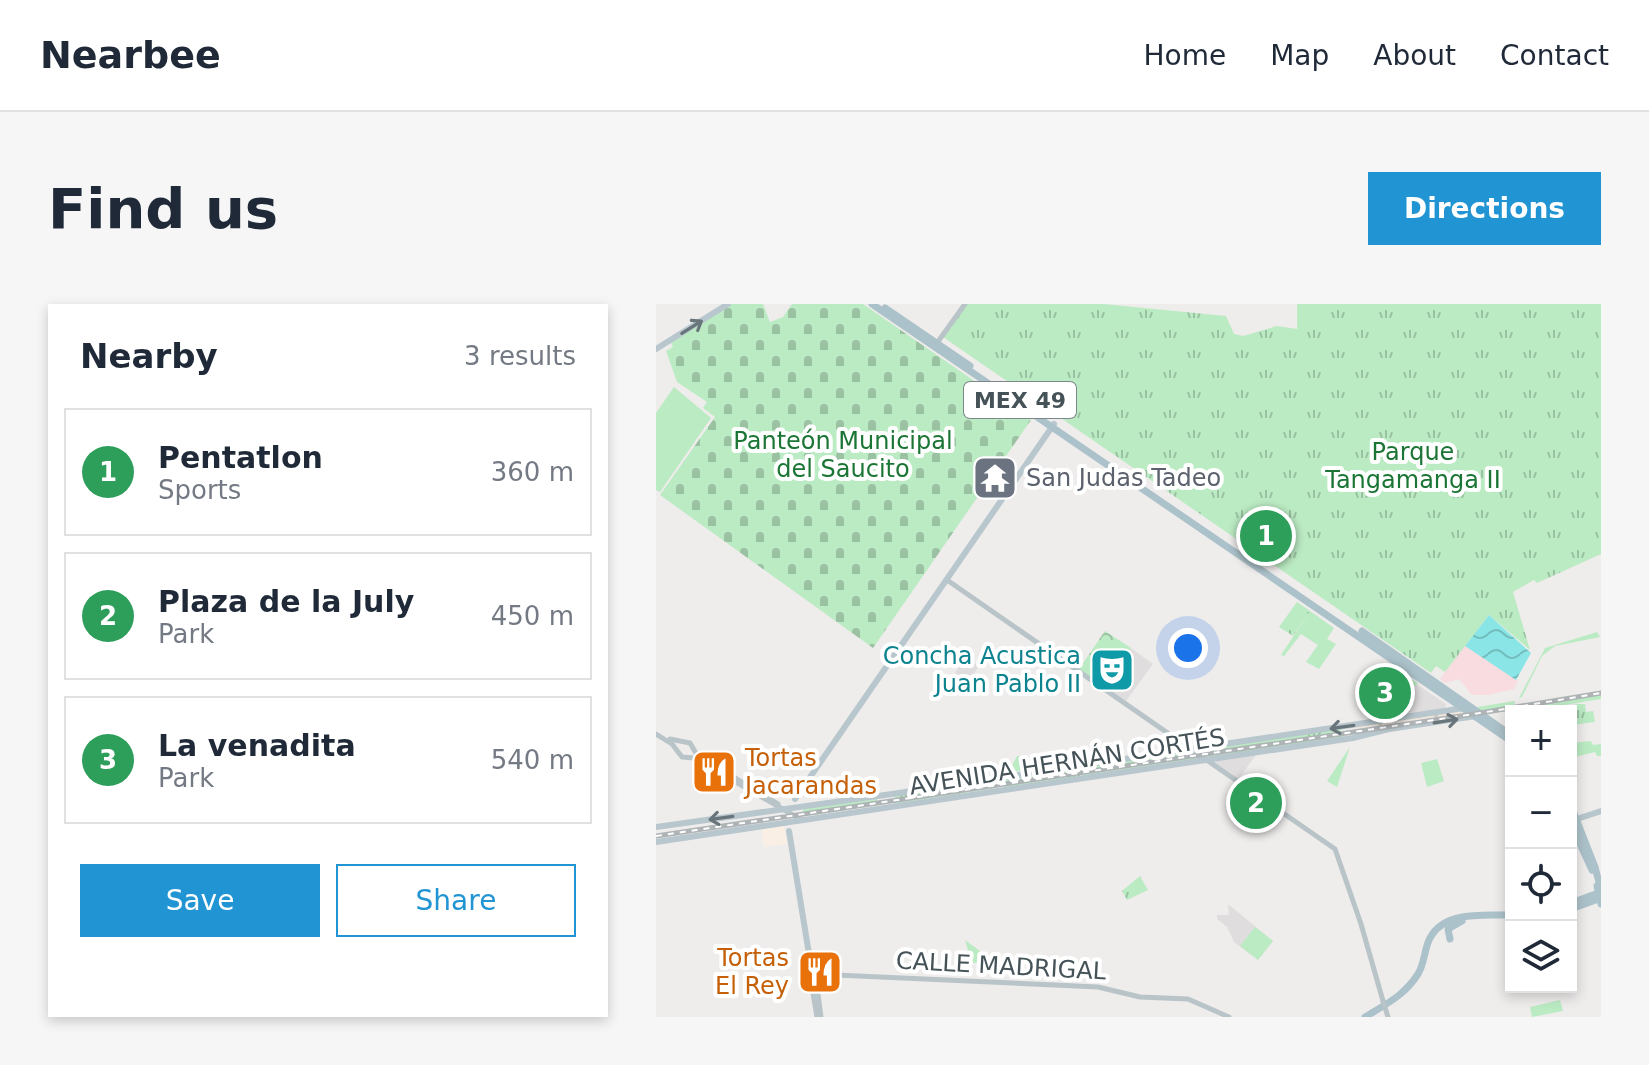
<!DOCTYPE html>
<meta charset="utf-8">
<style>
:root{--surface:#fff;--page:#f6f6f7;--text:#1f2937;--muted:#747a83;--line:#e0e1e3;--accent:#2195d3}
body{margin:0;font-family:"DejaVu Sans",sans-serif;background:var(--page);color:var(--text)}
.controls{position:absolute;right:24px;bottom:24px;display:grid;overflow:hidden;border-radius:0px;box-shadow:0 4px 12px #0003}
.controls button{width:72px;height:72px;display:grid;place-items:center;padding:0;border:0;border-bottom:2px solid var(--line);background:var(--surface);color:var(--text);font:40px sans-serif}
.you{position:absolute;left:532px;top:344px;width:28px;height:28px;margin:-20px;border:6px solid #fff;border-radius:50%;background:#1a73e8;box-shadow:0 0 0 12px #1a73e833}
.badge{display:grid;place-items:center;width:52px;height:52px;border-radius:50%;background:var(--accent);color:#fff;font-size:26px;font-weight:700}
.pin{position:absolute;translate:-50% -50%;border:4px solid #fff;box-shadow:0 2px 8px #0006}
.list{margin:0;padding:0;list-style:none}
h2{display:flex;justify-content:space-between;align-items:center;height:104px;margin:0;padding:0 32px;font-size:34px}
h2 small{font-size:26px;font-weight:400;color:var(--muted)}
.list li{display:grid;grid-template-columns:52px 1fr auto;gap:24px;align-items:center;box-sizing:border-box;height:128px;margin:0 16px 16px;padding:0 16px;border:2px solid var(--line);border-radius:0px}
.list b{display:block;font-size:30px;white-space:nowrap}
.list p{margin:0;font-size:26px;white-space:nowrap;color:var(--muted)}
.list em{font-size:26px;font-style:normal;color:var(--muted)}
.actions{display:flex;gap:16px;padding:24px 32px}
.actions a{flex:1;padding:18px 0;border:2px solid var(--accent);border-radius:0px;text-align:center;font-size:28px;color:var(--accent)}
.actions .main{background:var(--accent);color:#fff}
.icon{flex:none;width:44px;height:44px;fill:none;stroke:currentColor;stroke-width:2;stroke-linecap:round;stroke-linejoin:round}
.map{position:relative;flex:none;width:945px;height:713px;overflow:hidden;border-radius:0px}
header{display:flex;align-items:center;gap:48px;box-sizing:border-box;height:112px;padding:0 40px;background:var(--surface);border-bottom:2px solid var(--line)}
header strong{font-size:38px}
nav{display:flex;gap:44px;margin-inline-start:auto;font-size:28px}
.intro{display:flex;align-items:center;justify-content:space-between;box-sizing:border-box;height:192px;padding:0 48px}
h1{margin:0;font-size:56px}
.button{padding:20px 36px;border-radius:0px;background:var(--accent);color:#fff;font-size:28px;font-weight:700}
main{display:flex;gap:48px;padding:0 48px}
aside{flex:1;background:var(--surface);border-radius:0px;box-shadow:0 4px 12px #0003}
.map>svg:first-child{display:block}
</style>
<header>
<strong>Nearbee</strong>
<nav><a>Home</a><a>Map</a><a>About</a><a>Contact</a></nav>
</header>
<div class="intro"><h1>Find us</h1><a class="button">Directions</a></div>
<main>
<aside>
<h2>Nearby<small>3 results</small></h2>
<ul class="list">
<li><span class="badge" style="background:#2e9e5b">1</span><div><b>Pentatlon</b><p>Sports</p></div><em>360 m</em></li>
<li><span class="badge" style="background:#2e9e5b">2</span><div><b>Plaza de la July</b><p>Park</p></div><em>450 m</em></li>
<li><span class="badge" style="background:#2e9e5b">3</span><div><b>La venadita</b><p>Park</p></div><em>540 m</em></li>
</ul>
<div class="actions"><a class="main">Save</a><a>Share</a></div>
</aside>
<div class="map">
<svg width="945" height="713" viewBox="0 0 945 713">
<defs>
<pattern id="forest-crowns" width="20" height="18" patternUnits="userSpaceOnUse" patternTransform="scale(2)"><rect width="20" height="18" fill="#bbebc3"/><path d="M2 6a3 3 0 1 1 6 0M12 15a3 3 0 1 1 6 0" fill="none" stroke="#9ac1a1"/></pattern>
<pattern id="sand-dots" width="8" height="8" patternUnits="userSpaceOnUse" patternTransform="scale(2)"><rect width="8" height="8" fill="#f0e6dc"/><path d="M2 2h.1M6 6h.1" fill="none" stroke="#cfc7bf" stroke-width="1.8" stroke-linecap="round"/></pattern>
<pattern id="cemetery-stones" width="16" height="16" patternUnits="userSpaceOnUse" patternTransform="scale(2)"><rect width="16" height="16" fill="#bbebc3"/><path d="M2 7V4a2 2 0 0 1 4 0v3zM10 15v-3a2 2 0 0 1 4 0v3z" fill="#9ac1a1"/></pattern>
<pattern id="park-tufts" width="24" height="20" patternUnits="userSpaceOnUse" patternTransform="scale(2)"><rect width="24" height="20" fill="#bbebc3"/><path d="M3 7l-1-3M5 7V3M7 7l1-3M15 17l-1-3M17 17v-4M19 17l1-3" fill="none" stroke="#9ac1a1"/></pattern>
<pattern id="water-waves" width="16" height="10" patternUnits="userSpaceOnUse" patternTransform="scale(2)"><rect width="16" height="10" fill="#8ae6e6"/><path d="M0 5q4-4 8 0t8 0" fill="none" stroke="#73bdbd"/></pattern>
</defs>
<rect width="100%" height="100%" fill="#efecec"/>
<!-- commercial -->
<g fill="#faefe4">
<path d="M193,475L202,481L199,492L183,493L181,476Z"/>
<path d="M128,521L131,540L108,543L105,524Z"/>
</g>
<!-- education -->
<g fill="#e0ddde">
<path d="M475,344L497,360L470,397L448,382Z"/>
<path d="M309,353L323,362L312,378L299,369Z"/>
<path d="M729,359L790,400L789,404L749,411L740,401L728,413L721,414L720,409Z"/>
<path d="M602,448L582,476L551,456Z"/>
<path d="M572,600L617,637L602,656L578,638L571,623L561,615V611H573Z"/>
</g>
<!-- medical -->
<path fill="#f9dce0" d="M809,341L862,377L858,385L832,391H816L803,375L789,379L784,375Z"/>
<!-- grass -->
<g fill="#bbebc3">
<path d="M18,83L55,114L4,188L0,186V109Z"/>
<path d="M654,307L678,324L671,335L680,340L663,365L650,358L662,341L645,330L628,352L625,351Z"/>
<path d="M941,328L944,333L899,342L886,352L866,393L863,394L889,344Z"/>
<path d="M945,387V395L884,405V397Z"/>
<path d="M935,437L937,441L945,440V452H941L939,448L915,454V439Z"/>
<path d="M694,443L681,483L671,477Z"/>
<path d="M781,455L788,477L771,483L765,459Z"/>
<path d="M599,623L617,637L602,656L584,642Z"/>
<path d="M904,696L907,707L876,713L874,703Z"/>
</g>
<!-- forest -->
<path fill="url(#forest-crowns)" d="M449,327L475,344L448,382L423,365Z"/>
<!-- sand -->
<path fill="url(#sand-dots)" d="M809,405L817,411L698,433V422Z"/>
<!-- cemetery -->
<path fill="url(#cemetery-stones)" d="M74,0H107L114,18L127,13L136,0H207L375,116L217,344L4,191L59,113L47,104L51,98L21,78L10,47L17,43L15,39Z"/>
<!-- park -->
<g fill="url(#park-tufts)">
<path d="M311,0H448L570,12L578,30L587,32L621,22L641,25V0H945V250L881,279L878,276L857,288L874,346L833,311L789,368L780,362L775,369L287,33Z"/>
<path d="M641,298L654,307L637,332L623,323Z"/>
<path d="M729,359L762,379L728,413L721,414L720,409Z"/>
<path d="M859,397L857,406L828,410L821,403Z"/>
<path d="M919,400H929L930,408L937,407L939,418L916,421L915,411L921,409Z"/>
<path d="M684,424L687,434L549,455L537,446Z"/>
<path d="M533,446L544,455L465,468L463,457Z"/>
<path d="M361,452H363L381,464L352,469Z"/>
<path d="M461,457L464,468L427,474L424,462Z"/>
<path d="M422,463L425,474L348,485L346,474Z"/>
<path d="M341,476V484L238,500V491Z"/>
<path d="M221,495L222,501L150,512L147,510V505Z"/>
<path d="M484,572L492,586L471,596L466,587Z"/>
<path d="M309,636L324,647L325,658L317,659L316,656L304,658L303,648L312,646Z"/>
</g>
<!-- water -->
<path fill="url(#water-waves)" d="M833,311L875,349L860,376L809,342Z"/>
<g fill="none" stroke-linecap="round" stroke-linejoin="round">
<!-- stream -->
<path stroke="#8ae6e6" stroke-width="2" d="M732,374L736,367"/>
<!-- tertiary -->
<g stroke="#b8c4c8" stroke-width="5">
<path d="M281,39L309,0"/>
<path d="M291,276L679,545L705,620L727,697"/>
<path d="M0,430L16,440L26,453L38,454L144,515"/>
<path d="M14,435L34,439L41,451L122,500"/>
<path d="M158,670L442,683L484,693L532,695L573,713"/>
<path d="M157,689L161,713"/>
<path d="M162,690L165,713"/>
</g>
<!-- secondary -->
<g stroke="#b8c7cd" stroke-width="6">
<path d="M0,45L72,0"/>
<path d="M139,495L398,120"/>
<path d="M918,516L945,507"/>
<path d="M0,523L236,490L808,404"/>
<path d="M133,527L160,693"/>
<path d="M0,538L697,434L733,425L820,412"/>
</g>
<!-- primary -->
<g stroke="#acc2ca" stroke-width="7">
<path d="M216,0L855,437"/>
<path d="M229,4L314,62"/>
<path d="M706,327L855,431"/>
<path d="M915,502L939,563L945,586"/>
<path d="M915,520L936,566"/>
<path d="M915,599L945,588"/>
<path d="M915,605L945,594"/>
<path d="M794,635L792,625L806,617"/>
<path d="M709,713C730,700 748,692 762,670C769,659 768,645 774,634C789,606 829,612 855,611"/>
</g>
<!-- rail casing -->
<g stroke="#aeb3b6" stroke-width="5">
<path id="rail" d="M0,532L818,410L945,389"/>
</g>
<!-- rail -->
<use href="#rail" stroke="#fff" stroke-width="2" stroke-dasharray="6" stroke-linecap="butt"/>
<!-- tertiary-bridge -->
<path stroke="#b8c4c8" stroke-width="5" d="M727,697L732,713"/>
<!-- primary-bridge -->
<path stroke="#acc2ca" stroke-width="7" d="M941,582L945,600"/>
</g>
<!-- one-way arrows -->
<defs><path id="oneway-shaft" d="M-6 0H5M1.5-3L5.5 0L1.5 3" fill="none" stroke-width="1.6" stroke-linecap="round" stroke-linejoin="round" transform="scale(2)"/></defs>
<g stroke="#68767b">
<use href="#oneway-shaft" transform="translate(36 23) rotate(-32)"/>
<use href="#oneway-shaft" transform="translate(790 417) rotate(-9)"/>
<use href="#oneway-shaft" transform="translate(686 423) rotate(172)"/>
<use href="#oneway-shaft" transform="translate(65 514) rotate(172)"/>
</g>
<!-- icons -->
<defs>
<g id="temple-square" transform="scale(2.3)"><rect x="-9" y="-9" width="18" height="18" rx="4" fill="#6b7280" stroke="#fff"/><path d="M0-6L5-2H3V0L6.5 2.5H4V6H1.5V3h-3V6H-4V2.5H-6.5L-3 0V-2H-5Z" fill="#fff"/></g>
<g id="theatre-square" transform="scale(2.3)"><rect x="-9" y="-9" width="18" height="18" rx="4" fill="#0f9aa8" stroke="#fff"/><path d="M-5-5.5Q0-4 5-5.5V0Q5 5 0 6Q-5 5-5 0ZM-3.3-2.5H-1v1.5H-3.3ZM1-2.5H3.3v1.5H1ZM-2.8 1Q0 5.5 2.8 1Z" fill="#fff"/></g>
<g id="restaurant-square" transform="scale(2.3)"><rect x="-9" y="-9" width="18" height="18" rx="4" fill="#e8710a" stroke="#fff"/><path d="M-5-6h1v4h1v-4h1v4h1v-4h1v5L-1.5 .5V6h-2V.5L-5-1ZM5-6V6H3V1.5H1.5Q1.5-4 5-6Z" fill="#fff"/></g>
</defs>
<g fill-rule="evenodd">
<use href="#temple-square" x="339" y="174"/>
<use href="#theatre-square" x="456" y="366"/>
<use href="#restaurant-square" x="58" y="468"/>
<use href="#restaurant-square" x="164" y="668"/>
</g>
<g text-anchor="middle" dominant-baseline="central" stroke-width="8" stroke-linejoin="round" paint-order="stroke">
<!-- shield labels -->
<rect fill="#fff" stroke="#7d878a" stroke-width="2" x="308" y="78" width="112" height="36" rx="6"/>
<g font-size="22" font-weight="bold" fill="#455358">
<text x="364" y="96">MEX 49</text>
</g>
<!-- park labels -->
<g font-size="24" fill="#1b7534" stroke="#fff">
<text x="187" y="137">Panteón Municipal<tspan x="187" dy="28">del Saucito</tspan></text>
<text x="757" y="148">Parque<tspan x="757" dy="28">Tangamanga II</tspan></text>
</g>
<!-- worship labels -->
<g font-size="24" fill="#5b616d" stroke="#fff" text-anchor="start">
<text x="370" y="174">San Judas Tadeo</text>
</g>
<!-- culture labels -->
<g font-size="24" fill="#0d838f" stroke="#fff" text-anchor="end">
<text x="425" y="352">Concha Acustica<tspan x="425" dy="28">Juan Pablo II</tspan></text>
</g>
<!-- food labels -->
<g font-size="24" fill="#c56008" stroke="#fff" text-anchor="start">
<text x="89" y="454">Tortas<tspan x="89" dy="28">Jacarandas</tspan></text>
<text x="133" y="654" text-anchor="end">Tortas<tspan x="133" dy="28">El Rey</tspan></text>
</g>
<!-- street labels -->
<g font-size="24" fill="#455358" stroke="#fff">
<text transform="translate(411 458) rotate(-9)">AVENIDA HERNÁN CORTÉS</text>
<text transform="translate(345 662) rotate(3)">CALLE MADRIGAL</text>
</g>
</g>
</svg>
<div class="controls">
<button>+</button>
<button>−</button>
<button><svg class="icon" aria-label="locate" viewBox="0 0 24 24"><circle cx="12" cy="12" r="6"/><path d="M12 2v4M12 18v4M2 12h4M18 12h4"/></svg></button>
<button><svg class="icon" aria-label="layers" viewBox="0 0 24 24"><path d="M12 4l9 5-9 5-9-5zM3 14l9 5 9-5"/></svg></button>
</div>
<div class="you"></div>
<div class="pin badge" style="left:610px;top:232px;background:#2e9e5b">1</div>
<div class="pin badge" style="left:600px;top:499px;background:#2e9e5b">2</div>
<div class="pin badge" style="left:729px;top:389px;background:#2e9e5b">3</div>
</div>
</main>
